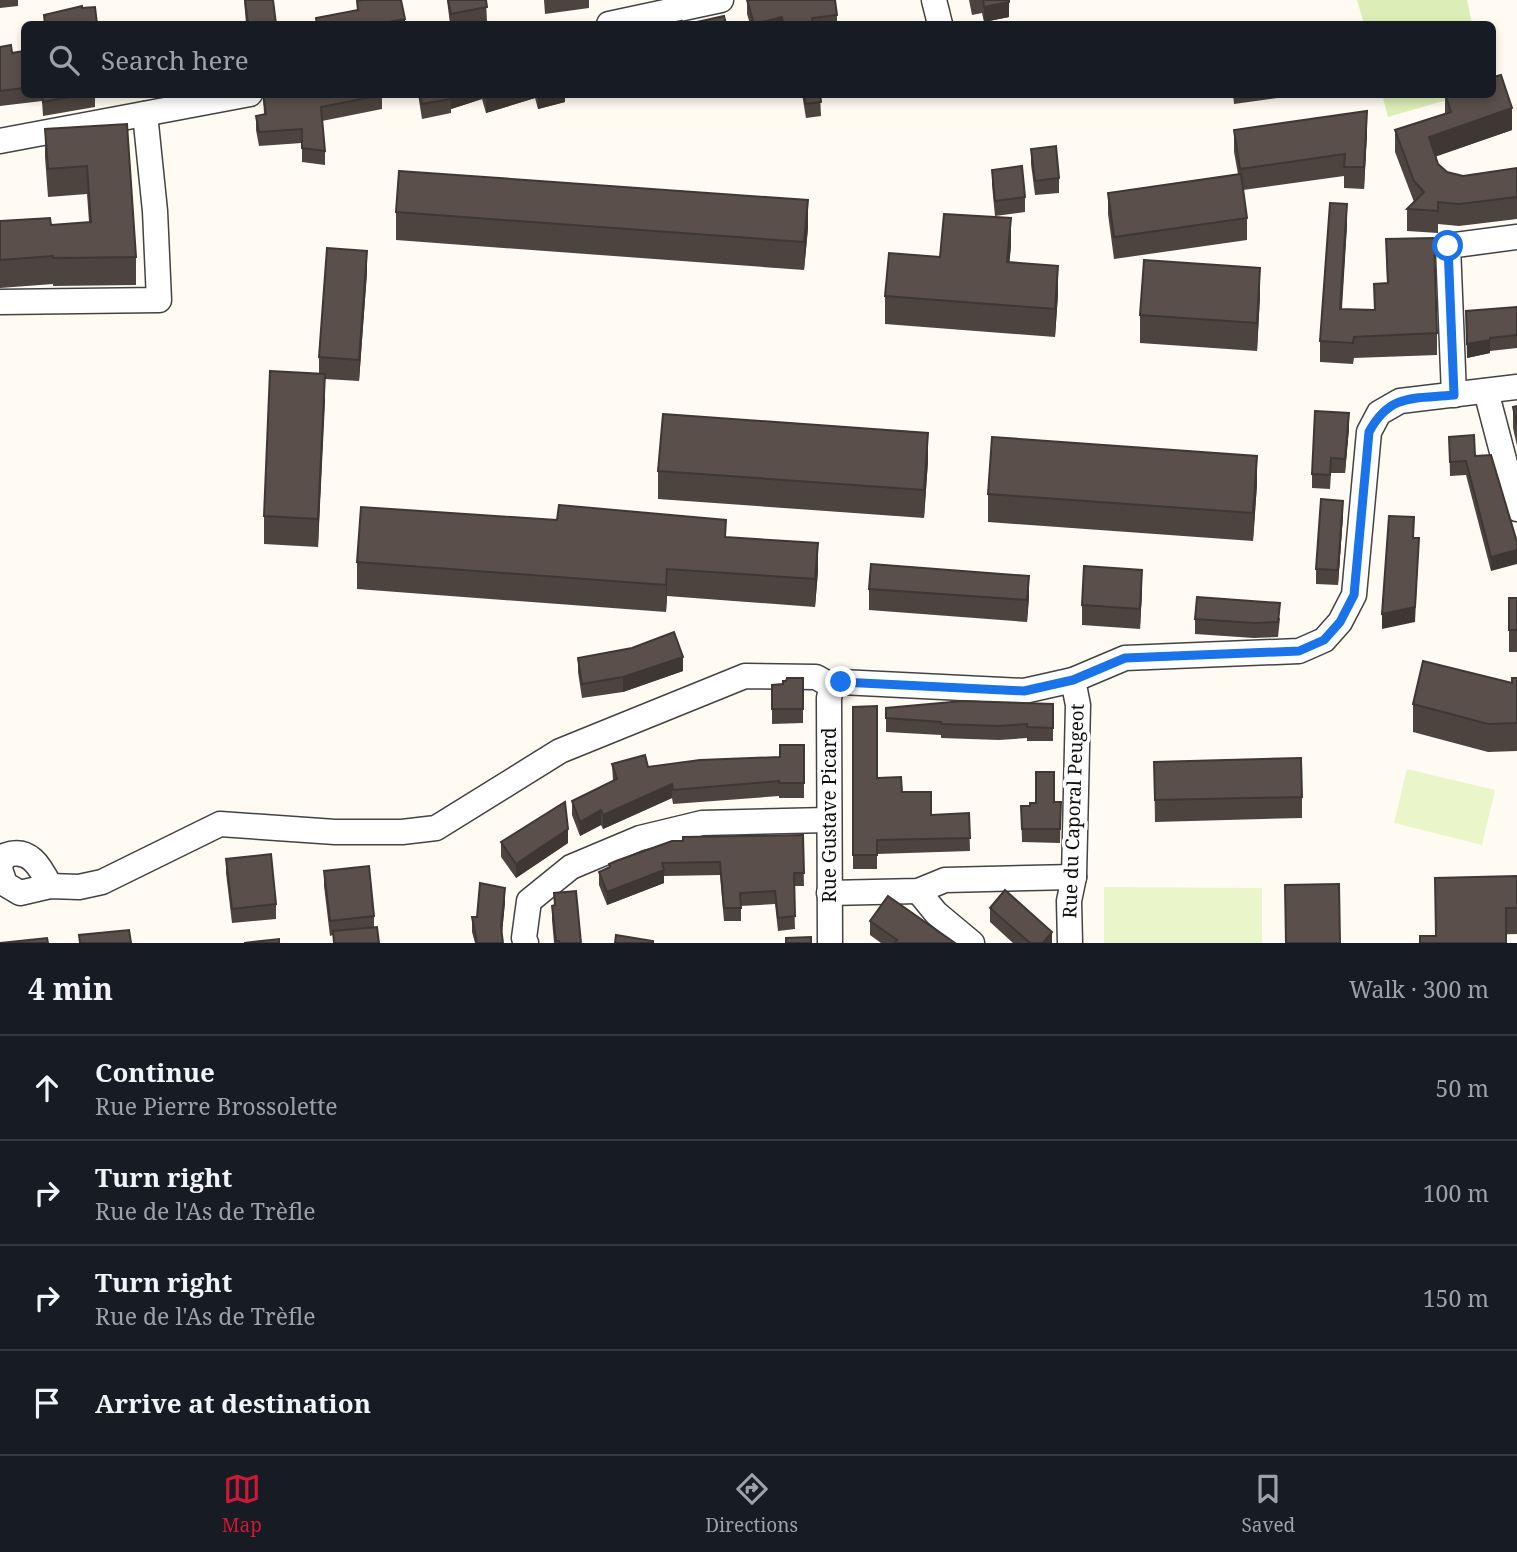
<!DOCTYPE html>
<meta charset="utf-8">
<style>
:root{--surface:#171b24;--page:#242831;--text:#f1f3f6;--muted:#9ea1a6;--line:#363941;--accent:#cf1839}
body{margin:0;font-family:"Noto Serif",serif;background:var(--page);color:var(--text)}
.stop{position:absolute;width:21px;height:21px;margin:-16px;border:5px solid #1a73e8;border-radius:50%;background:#fff}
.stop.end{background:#1a73e8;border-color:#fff;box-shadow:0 2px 7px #0008}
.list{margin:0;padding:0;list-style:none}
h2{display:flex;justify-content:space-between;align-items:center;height:91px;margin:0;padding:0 28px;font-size:30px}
h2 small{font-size:23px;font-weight:400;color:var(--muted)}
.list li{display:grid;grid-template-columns:46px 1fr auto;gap:21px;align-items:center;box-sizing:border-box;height:105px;padding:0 28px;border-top:2px solid var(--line)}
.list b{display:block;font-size:26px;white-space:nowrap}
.list p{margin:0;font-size:23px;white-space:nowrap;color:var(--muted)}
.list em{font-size:23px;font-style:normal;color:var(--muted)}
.icon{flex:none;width:38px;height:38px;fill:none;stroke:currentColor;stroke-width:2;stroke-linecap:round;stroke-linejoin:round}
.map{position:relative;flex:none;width:1517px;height:943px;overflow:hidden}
.search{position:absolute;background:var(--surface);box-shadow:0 4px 10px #0003;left:21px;right:21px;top:21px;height:77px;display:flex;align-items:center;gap:18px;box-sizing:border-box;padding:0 24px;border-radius:10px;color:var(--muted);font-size:26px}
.sheet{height:511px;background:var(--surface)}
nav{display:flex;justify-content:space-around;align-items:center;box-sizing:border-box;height:98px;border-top:2px solid var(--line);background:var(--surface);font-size:19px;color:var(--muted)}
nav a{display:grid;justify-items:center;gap:4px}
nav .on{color:var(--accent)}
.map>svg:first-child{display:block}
</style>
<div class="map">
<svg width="1517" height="943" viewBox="0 0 1517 943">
<rect width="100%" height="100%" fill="#fffbf2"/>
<!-- green -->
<g fill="#dbeeb7">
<path d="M1357,0H1467L1472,24H1364Z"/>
<path d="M1382,94L1464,95L1388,117Z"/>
</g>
<!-- pitch -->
<g fill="#ebf5ca">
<path d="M1407,769L1495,790L1482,845L1394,823Z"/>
<path d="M1104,887L1262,888V943H1104Z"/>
</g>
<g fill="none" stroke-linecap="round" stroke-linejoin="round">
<!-- street casing -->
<g stroke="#434343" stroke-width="27">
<g id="street">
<path d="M934,0L940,24"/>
<path d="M609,24L721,0"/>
<path d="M0,141L250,94"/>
<path d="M0,302L159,300L155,211L145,114"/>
<path d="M1486,391L1517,509"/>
<path d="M1454,395L1448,246L1517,237"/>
<path d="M832,686L841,682L1024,691L1073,680L1125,658L1299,651L1324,640L1340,622L1354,595L1369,432L1379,413L1400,401L1517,387"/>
<path d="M0,866L4,856C29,846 40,866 50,886"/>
<path d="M0,869L5,884L20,893L50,886L79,887L102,882L220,824L335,832H402L436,828L560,751L745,676L816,677L832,686"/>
<path d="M918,891L936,913L972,943"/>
<path d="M829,893L918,891L945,880L1074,877"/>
<path d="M526,943L524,938L529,901L571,867L640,838L702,823L828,820"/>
<path d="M830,943L829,698L832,686"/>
<path d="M1070,943L1069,901L1074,877L1078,705L1073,680"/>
</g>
</g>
<!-- street -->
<use href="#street" stroke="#fff" stroke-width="24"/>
</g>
<!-- wall -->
<g fill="#4d4440">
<path d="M0,0H18V6L0,8Z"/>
<path d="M244,0H273L276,24H246Z"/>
<path d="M447,0H486L487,22L471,24H450Z"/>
<path d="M544,0H589V8L545,14Z"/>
<path d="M747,0L837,15V24H750L747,14Z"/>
<path d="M969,0H1009V17L984,22L982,13L972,15Z"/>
<path d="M0,47L12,53L24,51V94H95V107L43,116L42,101L0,106Z"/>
<path d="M263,94H382V109L322,121L325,151V165L302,162V143L259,146L256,130V116L264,114Z"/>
<path d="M418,94H565V102L538,109L535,98L486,113L482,99L451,109V113L422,119Z"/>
<path d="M802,94H820L821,116L806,118Z"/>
<path d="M1233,94H1285V97L1234,104Z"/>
<path d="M1445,94L1512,130L1436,156L1438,164L1447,172L1463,176L1517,168V219L1459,226L1438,224V233L1407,231V209L1414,202L1395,152V130L1445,114Z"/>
<path d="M127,124L136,257V285L53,286V284L0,288V221L51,225L89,222L87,194L48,197L45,157V129Z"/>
<path d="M1234,130L1367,133L1364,189L1344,188V176L1243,190L1247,218V240L1114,259L1108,214V193L1238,174L1234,152Z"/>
<path d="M1031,149L1059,178V193L1035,195L1031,164Z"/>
<path d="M992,170L1025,197V212L995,216L992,185Z"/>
<path d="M396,212L808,228L804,270L396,240Z"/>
<path d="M1347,225L1342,309L1374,310L1387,283L1386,239L1437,333V355L1354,358L1353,364L1320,362V341Z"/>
<path d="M1011,246L1009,262L1058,294L1055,337L885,324V296L940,257Z"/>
<path d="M367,272L359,381L325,379L318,547L264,544V516L319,374V357Z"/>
<path d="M1260,296L1257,351L1140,343V315Z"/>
<path d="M1517,307V348L1490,351V353L1467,358L1466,311Z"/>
<path d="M1517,406V446L1513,428V407Z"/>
<path d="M1349,428L1345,473H1331L1330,489L1312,488V474Z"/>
<path d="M1449,437L1475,456L1517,542L1491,571L1466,475L1450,476Z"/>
<path d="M928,461L924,518L658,499V471Z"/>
<path d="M1257,484L1253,541L988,522V494Z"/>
<path d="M1343,515L1338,585L1316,584V569Z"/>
<path d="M726,537L818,571L815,607L667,596L666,612L357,589V562Z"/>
<path d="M869,589L1029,597L1027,622L869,610Z"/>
<path d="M1142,590L1140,629L1082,625V605Z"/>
<rect x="1509" y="598" width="8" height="54"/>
<path d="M1280,618L1278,637L1254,638L1195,634V619Z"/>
<path d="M578,658L683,671L623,692L582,698L578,672Z"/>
<path d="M803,678V723L772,724V685L783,684L786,681Z"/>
<path d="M1517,678V751L1488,752L1413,732V704L1512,683Z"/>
<path d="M1053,704V741H1027V738L999,740L941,738V735L886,732V708Z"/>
<path d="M853,707L877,778L902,792L931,815L969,813L970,851L877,854V869H853Z"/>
<path d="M804,745V798H779V796L673,804L672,798L603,829L601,825L580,836L572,815V801L613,781L612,764L648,767L780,757Z"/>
<path d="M1154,762L1302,797V818L1155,822Z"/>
<path d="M1061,802L1060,843L1022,842L1021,806H1030L1036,803Z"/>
<path d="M803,835L804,886H794L795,929L778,931L775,904L741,906V921H724L720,875L664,876V883L607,905L599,885V872L609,868V864Z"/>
<path d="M501,842L568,843L516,878L501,857Z"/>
<path d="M226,859L276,904V919L232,923L226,873Z"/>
<path d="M324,871L374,916V927L379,943H333V935L330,936L324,886Z"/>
<path d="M1517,876V934L1436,936Z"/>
<path d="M554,893L581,943H554L552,920V906L554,905Z"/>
<path d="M505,902L502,934L503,943H475L472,932V917H477Z"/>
<path d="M990,908L1052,943H1013L990,922Z"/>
<path d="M870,921L955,943H881L870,935Z"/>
</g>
<!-- shaded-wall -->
<g fill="#3f3734">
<path d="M1009,2V17L984,22V7Z"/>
<path d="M782,17V24H754Z"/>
<path d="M405,19V24H379Z"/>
<path d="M450,94H482V99L451,109Z"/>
<path d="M498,94H535V98L486,113V98Z"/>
<path d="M538,94H565V102L538,109Z"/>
<path d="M1512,108V130L1429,159V137Z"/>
<path d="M1367,111V133L1364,189V167Z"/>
<path d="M808,200V228L804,270V242Z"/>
<path d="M1347,204V225L1340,330V309Z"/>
<path d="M1011,218V246L1007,290V262Z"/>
<path d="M367,251V272L359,381V360Z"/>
<path d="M1058,266V294L1055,337V309Z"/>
<path d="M1260,268V296L1257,351V323Z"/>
<path d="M1490,340V353L1467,358V344Z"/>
<path d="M325,374V402L318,547V519Z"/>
<path d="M1349,413V428L1345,473V459Z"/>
<path d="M928,433V461L924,518V490Z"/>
<path d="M1257,456V484L1253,541V513Z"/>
<path d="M1343,501V515L1338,585V570Z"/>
<path d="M1419,538L1415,622L1382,629V614Z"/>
<path d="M818,543V571L815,607V579Z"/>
<path d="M1517,550V564L1491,571V557Z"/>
<path d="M667,569V596L666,612V585Z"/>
<path d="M1142,570V590L1140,629V609Z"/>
<path d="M1029,576V597L1027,622V600Z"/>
<path d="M683,657V671L623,692V677Z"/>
<path d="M672,784V798L603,829V815Z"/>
<path d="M601,810V825L580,836V822Z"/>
<path d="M568,829V843L516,878V864Z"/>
<path d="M664,870V883L607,905V892Z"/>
<path d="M505,888V902L501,942V927Z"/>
<path d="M1052,932V943H1043Z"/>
</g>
<!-- building -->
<g fill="#5a4f4b" stroke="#3f3734" stroke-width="2">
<path d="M245,0H273L276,24H248Z"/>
<path d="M363,0H401L405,19L379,24H317L316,18L358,10L357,1Z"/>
<path d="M448,0H486L487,7L451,14Z"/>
<path d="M747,0H835L837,15L812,18L813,24H783L782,17L754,24Z"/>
<path d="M983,0H1009V2L984,7Z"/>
<path d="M82,6V8L95,7L97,24H45L44,15Z"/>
<path d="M724,16L726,24H688Z"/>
<path d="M682,21L683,24H664Z"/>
<path d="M11,45L12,53L24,51V88L0,91V47Z"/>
<path d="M1501,75L1512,108L1429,137L1438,164L1447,172L1463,176L1517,168V197L1459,204L1438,202V211L1407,209L1424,192L1414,181L1395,130L1451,112L1445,94H1493V77Z"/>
<path d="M42,94H84L43,102Z"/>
<path d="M263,94H382V95L321,107L325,151L302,148V129L259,132L256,116L266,114Z"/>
<path d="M420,94H450L451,99L422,104Z"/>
<path d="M485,94H498L486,98Z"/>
<path d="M804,94H820L821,102L806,104Z"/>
<path d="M1367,111L1364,167H1344L1345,154L1240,169L1234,130Z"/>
<path d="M127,124L136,257L53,258V256L0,260V221L50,218L51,225L91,222L87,166L48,169L45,129Z"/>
<path d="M1056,146L1059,178L1035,181L1031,149Z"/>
<path d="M1022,166L1025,197L995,201L992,170Z"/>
<path d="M399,171L808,200L804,242L396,212Z"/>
<path d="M1241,174L1247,218L1114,237L1108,193Z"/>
<path d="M1330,203L1347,204L1340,309L1375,310L1374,284L1388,283L1386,239L1434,238L1437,333L1354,337L1353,343L1320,341Z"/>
<path d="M944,214L1011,218L1007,262L1058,266L1055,309L885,296L889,253L940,257Z"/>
<path d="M327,248L367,251L359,360L319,357Z"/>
<path d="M1144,260L1260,268L1257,323L1140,315Z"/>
<path d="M1517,307V335L1490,338V340L1467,344L1466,311Z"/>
<path d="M270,371L325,374L318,519L264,516Z"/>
<path d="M1517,406V426L1513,407Z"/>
<path d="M1315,411L1349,413L1345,459L1331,458L1330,475L1312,474Z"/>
<path d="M663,414L928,433L924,490L658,471Z"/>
<path d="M1474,435L1475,456L1491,455L1517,542V550L1491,557L1466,461L1450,462L1449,437Z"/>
<path d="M992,437L1257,456L1253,513L988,494Z"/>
<path d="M1321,499L1343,501L1338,570L1316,569Z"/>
<path d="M559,505L726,520L725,537L818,543L815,579L667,569L666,585L357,562L361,507L557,520Z"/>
<path d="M1389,516L1414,517L1413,538H1419L1415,607L1382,614Z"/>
<path d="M871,564L1029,576L1027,600L869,589Z"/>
<path d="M1084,566L1142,570L1140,609L1082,605Z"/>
<path d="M1197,597L1280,603L1278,622L1254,623L1195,619Z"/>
<rect x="1509" y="598" width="8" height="32"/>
<path d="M674,632L683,657L623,677L582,684L578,658L632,648Z"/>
<path d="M1423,661L1512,683V678H1517V723L1488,724L1413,704Z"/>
<path d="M787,678H803V709H772V685L783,684V681H786Z"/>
<path d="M963,701L1053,704V728L1027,727V724L999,726L941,724V722L886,718V708Z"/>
<path d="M877,706V778L901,777L902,792H931V815L969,813L970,838L877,840V855H853V707Z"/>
<path d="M780,745H804V783H779V781L673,790L672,784L603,815L601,810L580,822L572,801L617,779L612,764L645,755L648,767L700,760L780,757Z"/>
<path d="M1301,758L1302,797L1155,800L1154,762Z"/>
<path d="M1036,772H1054V802H1061L1060,829H1022L1021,806H1030V803H1036Z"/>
<path d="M565,802L568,829L516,864L501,842Z"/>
<path d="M803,835L804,873H794L795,916L778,918L775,891L740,893L741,908H724L720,862L662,863L664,870L607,892L599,872L610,867L609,864L616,861L672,841H683V837Z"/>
<path d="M271,854L276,904L232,909L226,859Z"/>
<path d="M369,866L374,916L330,921L324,871Z"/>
<path d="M1517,876V908H1506V943H1420V936H1436L1435,878Z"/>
<path d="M480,883L505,888L501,927L503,943H477L472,917H477Z"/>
<path d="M1339,884L1340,943H1286L1285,885Z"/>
<path d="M1005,890L1052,932L1043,943H1030L990,908Z"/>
<path d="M576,891L581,943H560L559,941H556L552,906L555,905L554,893Z"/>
<path d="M888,896L955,943H894L897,940L870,921Z"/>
<path d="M377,927L379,943H334L333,931Z"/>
<path d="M129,930L131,943H80L79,935Z"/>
<path d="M616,935L653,941V943H615Z"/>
<path d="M811,937V943H786V938Z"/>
<path d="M47,938L48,943H0Z"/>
<path d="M279,939V943H244Z"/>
</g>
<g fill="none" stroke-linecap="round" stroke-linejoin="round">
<!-- route -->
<path stroke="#1a73e8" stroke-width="9" d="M841,682L1024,691L1073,680L1125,658L1299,651L1324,640L1340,622L1354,595L1369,432C1390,393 1414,399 1454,395L1448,246"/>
</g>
<g text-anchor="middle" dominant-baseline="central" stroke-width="7" stroke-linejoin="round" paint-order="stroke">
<!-- street labels -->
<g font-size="19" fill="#101010" stroke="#fff">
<text transform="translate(1073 811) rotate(-88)">Rue du Caporal Peugeot</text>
<text transform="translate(829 815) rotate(-90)">Rue Gustave Picard</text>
</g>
</g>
</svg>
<div class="stop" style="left:1448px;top:246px"></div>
<div class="stop end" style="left:841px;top:682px"></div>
<div class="search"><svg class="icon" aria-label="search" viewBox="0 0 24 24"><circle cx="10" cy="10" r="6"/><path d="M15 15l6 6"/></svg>Search here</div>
</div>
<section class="sheet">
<h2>4 min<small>Walk · 300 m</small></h2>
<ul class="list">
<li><svg class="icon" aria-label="ahead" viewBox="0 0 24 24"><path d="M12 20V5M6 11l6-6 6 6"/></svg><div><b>Continue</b><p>Rue Pierre Brossolette</p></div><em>50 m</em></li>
<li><svg class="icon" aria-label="right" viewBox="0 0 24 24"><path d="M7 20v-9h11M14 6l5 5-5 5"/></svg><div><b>Turn right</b><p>Rue de l'As de Trèfle</p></div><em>100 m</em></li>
<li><svg class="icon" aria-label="right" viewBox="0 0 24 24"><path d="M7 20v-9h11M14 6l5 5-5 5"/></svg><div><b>Turn right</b><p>Rue de l'As de Trèfle</p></div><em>150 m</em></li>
<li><svg class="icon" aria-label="arrive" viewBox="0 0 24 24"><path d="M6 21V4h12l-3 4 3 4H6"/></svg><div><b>Arrive at destination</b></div></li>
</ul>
</section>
<nav>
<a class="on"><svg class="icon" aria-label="map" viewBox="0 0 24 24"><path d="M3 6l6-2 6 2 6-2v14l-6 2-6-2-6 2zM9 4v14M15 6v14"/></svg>Map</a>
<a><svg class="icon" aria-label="directions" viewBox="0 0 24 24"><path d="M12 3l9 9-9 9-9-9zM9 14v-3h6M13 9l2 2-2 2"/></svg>Directions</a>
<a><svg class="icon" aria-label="saved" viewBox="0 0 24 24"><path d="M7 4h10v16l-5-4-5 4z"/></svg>Saved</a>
</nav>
